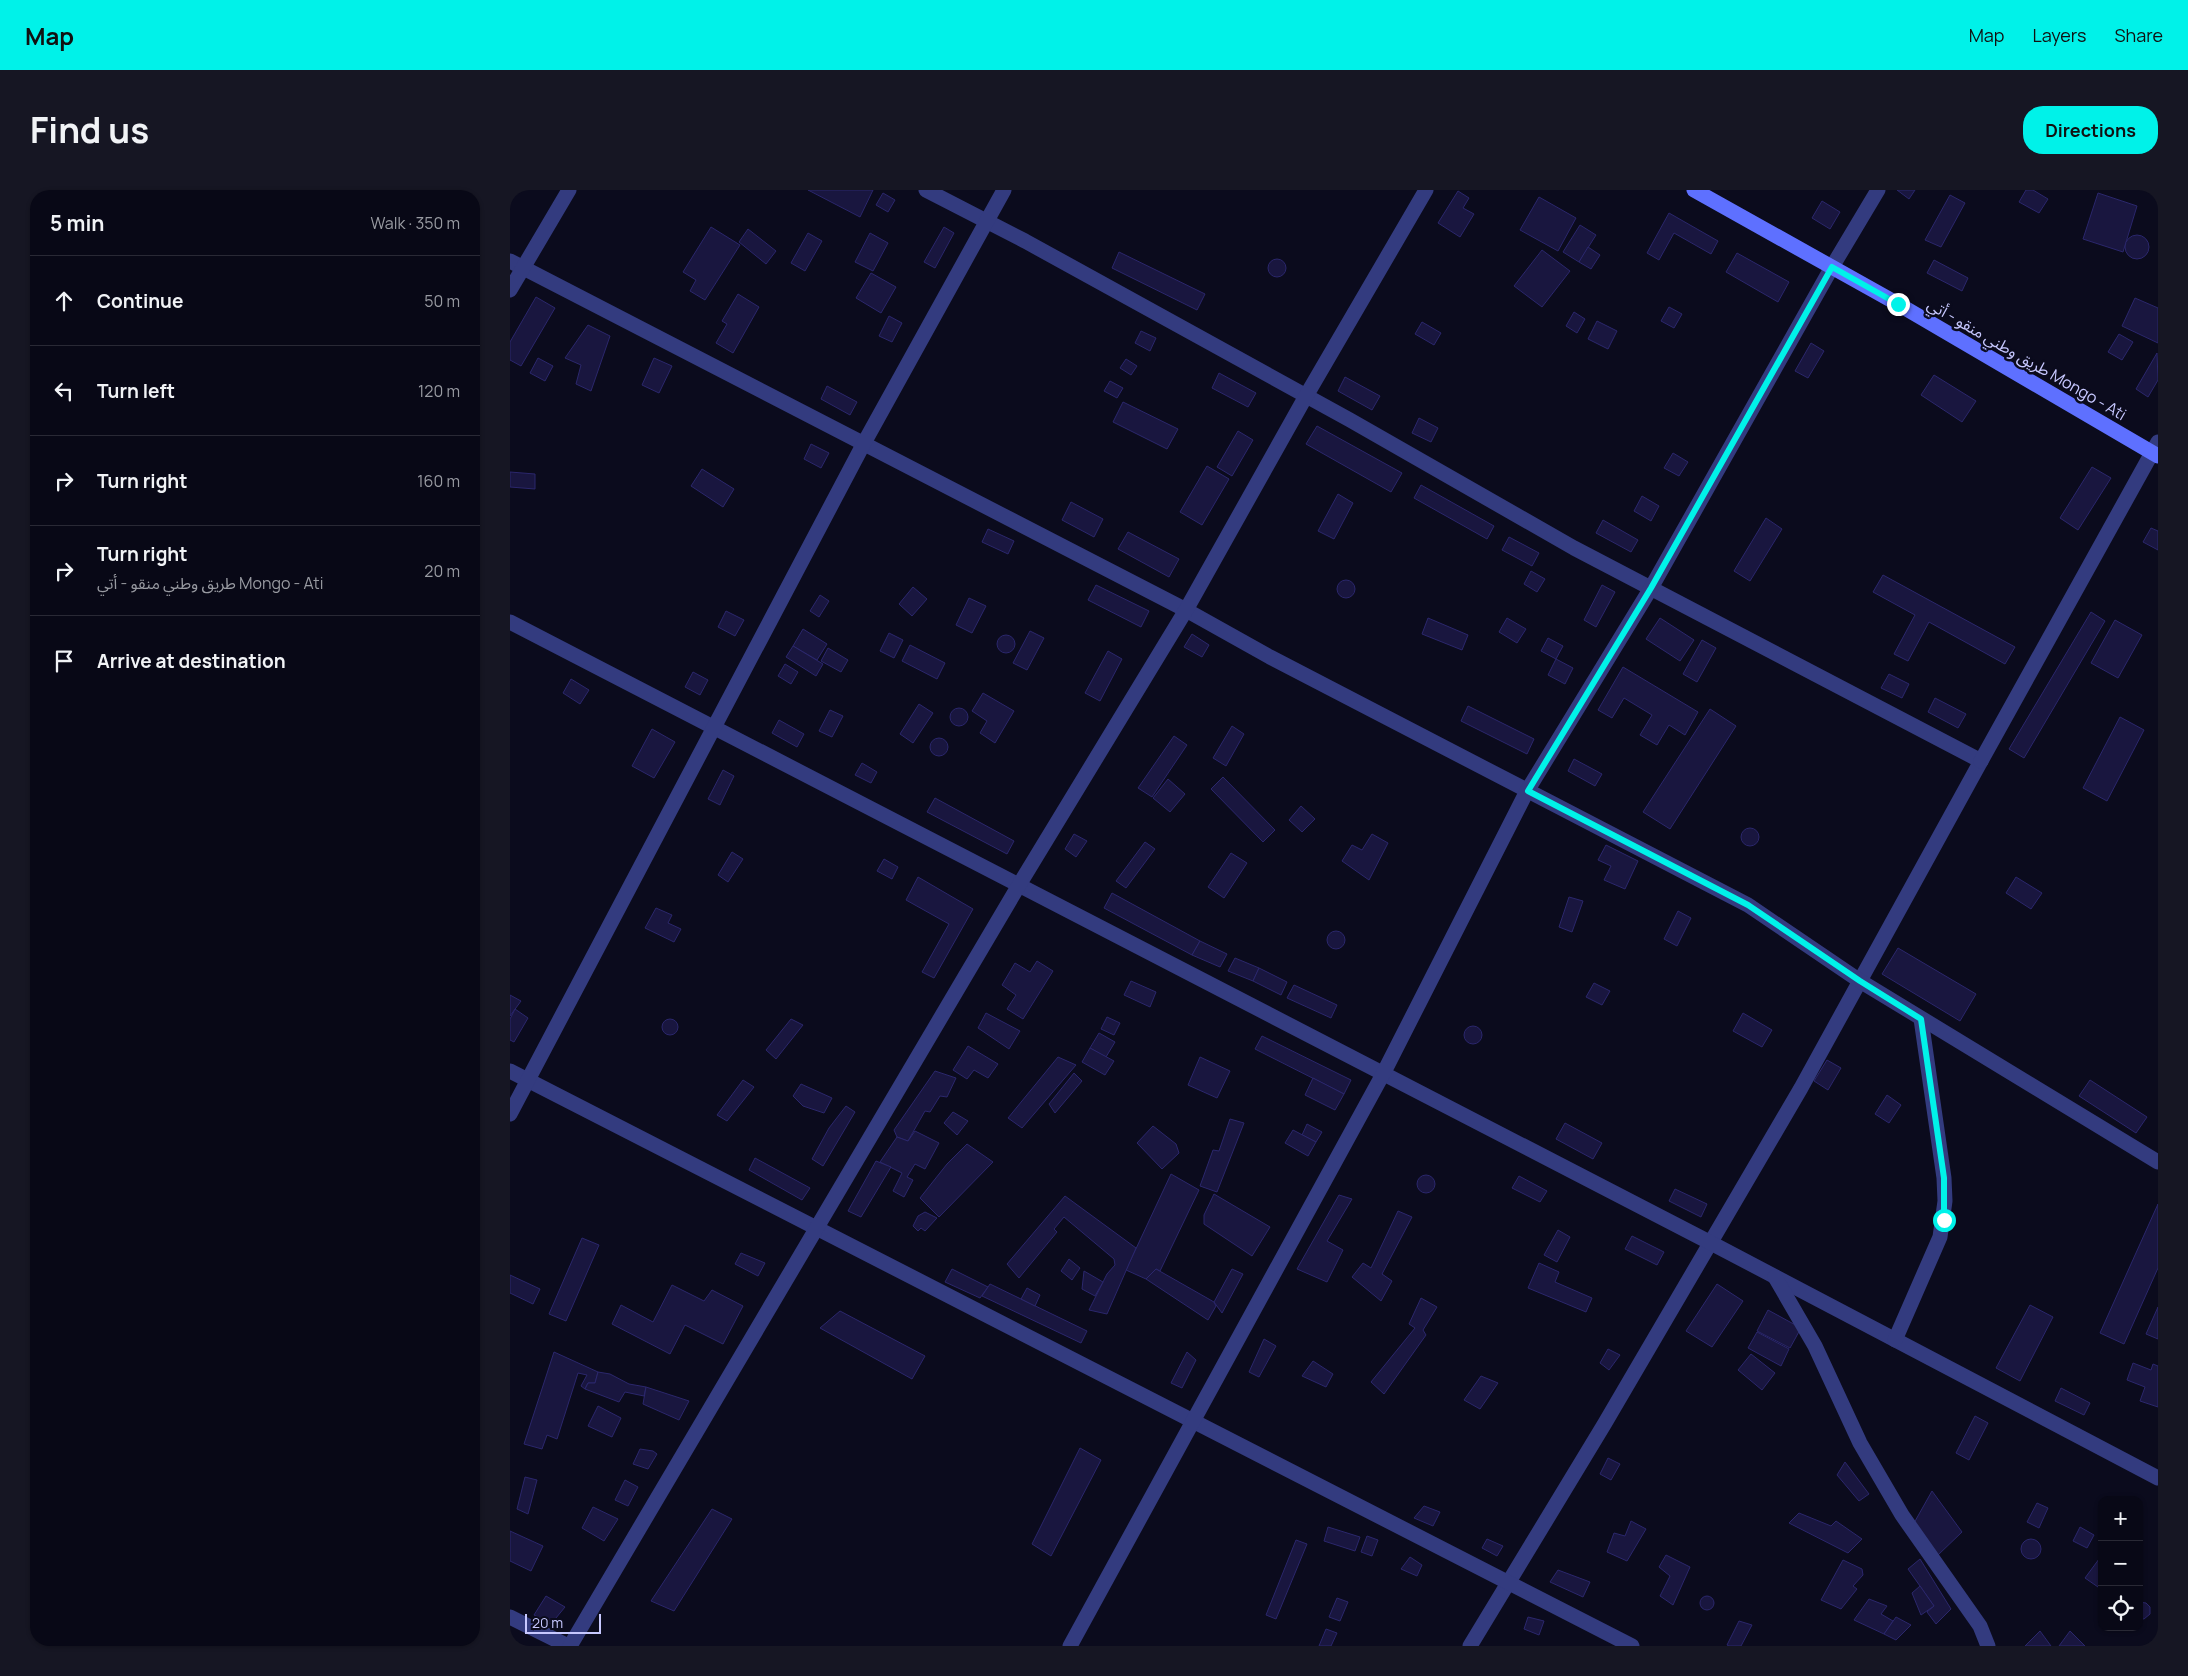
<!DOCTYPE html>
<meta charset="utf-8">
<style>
:root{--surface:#080816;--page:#161623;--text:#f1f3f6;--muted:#989aa1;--line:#292935;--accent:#00f2e9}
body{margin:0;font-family:Manrope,"Noto Sans Arabic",sans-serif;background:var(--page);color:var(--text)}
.controls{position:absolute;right:15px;bottom:15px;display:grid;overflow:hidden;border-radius:10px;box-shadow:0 1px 4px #0004}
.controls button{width:45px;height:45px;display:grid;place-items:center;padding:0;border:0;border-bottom:1px solid var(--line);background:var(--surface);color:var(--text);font:25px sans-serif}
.scale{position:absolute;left:15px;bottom:12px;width:76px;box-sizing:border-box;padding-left:5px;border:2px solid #c7c8ff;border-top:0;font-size:14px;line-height:18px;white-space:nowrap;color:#c7c8ff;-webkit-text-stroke:4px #0b0b1d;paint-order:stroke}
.stop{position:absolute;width:15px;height:15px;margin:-11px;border:4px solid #00f2e9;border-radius:50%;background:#fff}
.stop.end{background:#00f2e9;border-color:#fff;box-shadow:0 1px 5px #0008}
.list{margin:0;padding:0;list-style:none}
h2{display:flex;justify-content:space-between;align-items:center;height:65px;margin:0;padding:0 20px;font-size:21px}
h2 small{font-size:16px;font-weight:400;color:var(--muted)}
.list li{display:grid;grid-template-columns:32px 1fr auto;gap:15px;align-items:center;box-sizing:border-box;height:90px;padding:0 20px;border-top:1px solid var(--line)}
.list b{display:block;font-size:19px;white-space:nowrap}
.list p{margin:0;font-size:16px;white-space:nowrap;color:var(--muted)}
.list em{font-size:16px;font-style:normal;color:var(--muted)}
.icon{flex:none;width:28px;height:28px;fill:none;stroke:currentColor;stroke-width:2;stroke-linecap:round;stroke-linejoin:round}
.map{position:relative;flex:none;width:1648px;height:1456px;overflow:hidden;border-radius:20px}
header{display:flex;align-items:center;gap:30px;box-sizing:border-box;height:70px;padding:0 25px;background:var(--accent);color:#111}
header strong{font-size:24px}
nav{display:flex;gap:28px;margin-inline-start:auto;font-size:18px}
.intro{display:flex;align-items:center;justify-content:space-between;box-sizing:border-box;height:120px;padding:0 30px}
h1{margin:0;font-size:35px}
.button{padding:12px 22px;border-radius:20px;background:var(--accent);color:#111;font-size:18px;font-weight:700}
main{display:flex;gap:30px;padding:0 30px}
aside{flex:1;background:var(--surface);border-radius:20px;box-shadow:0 1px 4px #0004}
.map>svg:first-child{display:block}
</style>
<header>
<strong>Map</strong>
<nav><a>Map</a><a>Layers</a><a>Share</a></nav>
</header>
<div class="intro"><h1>Find us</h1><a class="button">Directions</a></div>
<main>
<aside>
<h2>5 min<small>Walk · 350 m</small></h2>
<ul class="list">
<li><svg class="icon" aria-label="ahead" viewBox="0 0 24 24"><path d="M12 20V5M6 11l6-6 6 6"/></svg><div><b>Continue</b></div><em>50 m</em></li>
<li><svg class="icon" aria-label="left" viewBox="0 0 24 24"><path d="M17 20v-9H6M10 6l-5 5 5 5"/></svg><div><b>Turn left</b></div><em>120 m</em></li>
<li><svg class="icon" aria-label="right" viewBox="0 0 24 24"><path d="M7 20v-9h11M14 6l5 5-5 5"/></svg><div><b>Turn right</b></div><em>160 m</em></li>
<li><svg class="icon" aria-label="right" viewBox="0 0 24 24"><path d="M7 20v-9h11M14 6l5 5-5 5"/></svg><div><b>Turn right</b><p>طريق وطني منقو - أتي Mongo - Ati</p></div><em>20 m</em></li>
<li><svg class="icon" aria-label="arrive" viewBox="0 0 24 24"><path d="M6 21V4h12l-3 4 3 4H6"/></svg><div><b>Arrive at destination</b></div></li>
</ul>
</aside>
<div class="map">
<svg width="1648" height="1456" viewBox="0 0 1648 1456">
<rect width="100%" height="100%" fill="#0b0b1d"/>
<!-- building -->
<g fill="#19163f" stroke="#2b276c">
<path d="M298,0H363L350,27Z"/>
<path d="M1387,0H1405L1399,9Z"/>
<path d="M1516,0H1523L1538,9L1529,23L1509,12Z"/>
<path d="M948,1L959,8L953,18L964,24L950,47L928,33Z"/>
<path d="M373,3L385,10L378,22L366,15Z"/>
<path d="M1588,3L1627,16L1613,62L1573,49Z"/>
<path d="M1440,5L1455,13L1431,57L1415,50Z"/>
<path d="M1029,7L1066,28L1048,61L1010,40Z"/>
<path d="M1312,11L1330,22L1320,39L1302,28Z"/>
<path d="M1159,23L1208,51L1201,64L1164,43L1149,70L1137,63Z"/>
<path d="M1070,35L1086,45L1069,72L1053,62Z"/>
<path d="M201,37L230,55L195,110L180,101L186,90L173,82Z"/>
<path d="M434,37L444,43L425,78L414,72Z"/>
<path d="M238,39L266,61L256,74L229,52Z"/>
<path d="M298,43L312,51L295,81L281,73Z"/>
<path d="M360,43L378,53L363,81L345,72Z"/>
<circle cx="1627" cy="57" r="12"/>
<path d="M1078,57L1090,65L1081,79L1069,72Z"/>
<path d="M1032,60L1060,81L1032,117L1004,96Z"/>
<path d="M609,62L695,104L687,120L602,78Z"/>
<path d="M1227,63L1279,92L1268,112L1216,82Z"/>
<circle cx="767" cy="78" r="9"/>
<path d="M1424,70L1458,88L1452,101L1417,83Z"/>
<path d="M361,83L386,97L371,123L346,108Z"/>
<path d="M228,104L249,117L223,163L206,153L217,134L212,131Z"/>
<path d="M26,107L45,118L11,176L0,170V152Z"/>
<path d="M1625,108L1648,118V153L1612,136Z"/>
<path d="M1159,117L1172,124L1164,138L1151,131Z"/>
<path d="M1064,122L1075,129L1067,143L1056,136Z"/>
<path d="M379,126L392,133L382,152L369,146Z"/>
<path d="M1087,131L1107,141L1098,159L1078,149Z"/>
<path d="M912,132L931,143L924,155L905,144Z"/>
<path d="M78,135L100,146L81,201L66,194L71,175L55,168Z"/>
<path d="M631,141L646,148L640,161L625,153Z"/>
<path d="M1609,144L1623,152L1612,170L1598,162Z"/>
<path d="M1301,153L1314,161L1298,188L1285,181Z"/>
<path d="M1647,163L1648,190L1638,207L1626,199Z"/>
<path d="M28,168L43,176L35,191L20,183Z"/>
<path d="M144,168L162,176L149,203L132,195Z"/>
<path d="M616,169L627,176L621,185L610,178Z"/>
<path d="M709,183L746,203L738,217L702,198Z"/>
<path d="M1424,185L1466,211L1452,232L1411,205Z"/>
<path d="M835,187L870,206L862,220L828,201Z"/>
<path d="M600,191L613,198L607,208L594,201Z"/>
<path d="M317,196L347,212L340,225L311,209Z"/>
<path d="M613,212L668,239L657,259L603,232Z"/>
<path d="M909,228L928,238L921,252L902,243Z"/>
<path d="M807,236L892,283L881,302L796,254Z"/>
<path d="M728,241L743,250L722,286L707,277Z"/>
<path d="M301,254L319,263L311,278L294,269Z"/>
<path d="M1163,263L1178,272L1169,286L1154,278Z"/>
<path d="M697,276L719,289L692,335L670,322Z"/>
<path d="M1582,277L1601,288L1568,340L1550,328Z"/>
<path d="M192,279L224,299L213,317L181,296Z"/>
<path d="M0,282L25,284V299L0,297Z"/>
<path d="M911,295L984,336L977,349L904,308Z"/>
<path d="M828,304L843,313L824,349L808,341Z"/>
<path d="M1132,306L1149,316L1141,331L1124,321Z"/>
<path d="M561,312L593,329L584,347L552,330Z"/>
<path d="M1256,328L1272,339L1240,391L1224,381Z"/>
<path d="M1093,330L1128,350L1121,362L1086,343Z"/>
<path d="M1641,338L1648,341V360L1633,352Z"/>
<path d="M478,339L504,351L498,364L472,352Z"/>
<path d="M618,342L669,369L659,387L608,359Z"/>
<path d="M999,347L1029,363L1022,376L992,360Z"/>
<path d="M1021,381L1035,389L1027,402L1014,394Z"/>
<path d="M1373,385L1505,457L1495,474L1419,432L1398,471L1384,464L1405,425L1363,402Z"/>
<circle cx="836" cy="399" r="9"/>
<path d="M586,395L639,421L631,437L578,410Z"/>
<path d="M1092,395L1105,402L1086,437L1074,430Z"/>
<path d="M403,397L417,409L402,426L389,414Z"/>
<path d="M310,405L319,411L309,427L300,421Z"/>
<path d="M459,408L476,416L462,443L446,435Z"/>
<path d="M216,421L234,430L225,446L208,437Z"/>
<path d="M1581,422L1595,431L1514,568L1499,559Z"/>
<path d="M918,428L958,445L952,460L912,444Z"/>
<path d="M997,428L1016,439L1007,453L989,442Z"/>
<path d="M1150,428L1184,450L1170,471L1136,449Z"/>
<path d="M1605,430L1632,445L1608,488L1581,473Z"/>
<path d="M293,439L317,454L307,470L283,456Z"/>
<path d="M520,441L534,448L517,480L503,473Z"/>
<path d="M379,443L393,450L384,468L370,461Z"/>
<path d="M682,444L699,455L692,467L674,457Z"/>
<circle cx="496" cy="454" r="9"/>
<path d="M1038,448L1053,456L1046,469L1031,461Z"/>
<path d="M1192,450L1206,458L1187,492L1173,484Z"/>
<path d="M400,455L435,473L427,489L392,471Z"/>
<path d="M283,456L313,474L306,486L276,467Z"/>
<path d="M318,458L338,470L331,482L311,471Z"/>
<path d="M598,461L612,469L590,511L575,503Z"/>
<path d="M1046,469L1063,478L1055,494L1038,485Z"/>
<path d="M275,474L288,482L281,494L268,486Z"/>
<path d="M1113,477L1188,522L1175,545L1159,535L1147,555L1130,545L1142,525L1114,508L1102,528L1088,520Z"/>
<path d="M183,482L198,490L190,505L175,497Z"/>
<path d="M1379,484L1399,494L1392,508L1371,498Z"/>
<path d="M61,489L79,500L70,514L53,503Z"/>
<path d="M473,503L504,521L485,553L470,543L477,531L462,521Z"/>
<path d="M1425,508L1456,524L1448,538L1418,522Z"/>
<path d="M409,514L423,523L403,553L390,544Z"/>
<path d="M958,516L1024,549L1017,564L951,531Z"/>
<circle cx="449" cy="527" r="9"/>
<path d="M1200,519L1226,536L1160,639L1133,622Z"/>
<path d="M320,520L333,526L322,547L309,541Z"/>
<path d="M1610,527L1634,540L1597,611L1573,598Z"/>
<path d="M269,530L294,544L287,557L262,543Z"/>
<path d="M722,536L734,544L716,576L703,568Z"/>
<path d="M142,539L165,552L144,588L122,576Z"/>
<path d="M664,546L677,555L642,607L628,598Z"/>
<circle cx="429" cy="557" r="9"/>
<path d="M1064,569L1092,584L1085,596L1058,581Z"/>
<path d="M352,573L367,582L361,593L345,585Z"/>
<path d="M213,580L224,586L210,615L198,609Z"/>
<path d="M713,587L765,640L753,652L701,599Z"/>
<path d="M658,589L675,604L660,622L643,608Z"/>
<path d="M425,608L504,651L497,664L417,622Z"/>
<path d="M791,616L805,629L792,642L779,630Z"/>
<circle cx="1240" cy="647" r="9"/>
<path d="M564,644L577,651L566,667L555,659Z"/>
<path d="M862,644L878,653L859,690L832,671L842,655L852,660Z"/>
<path d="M635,652L645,659L616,698L606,691Z"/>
<path d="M1096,655L1128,671L1115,699L1094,690L1101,676L1088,670Z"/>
<path d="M222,662L233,669L218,692L208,685Z"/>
<path d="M721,663L737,673L714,708L698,697Z"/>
<path d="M374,669L388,677L382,689L367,681Z"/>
<path d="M408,687L463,719L424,788L412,782L439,734L396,710Z"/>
<path d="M1506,687L1532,703L1521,719L1496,703Z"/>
<path d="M602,703L690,751L682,765L594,718Z"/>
<path d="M1059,707L1073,711L1062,742L1049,737Z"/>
<path d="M146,718L162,725L158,733L171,739L164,752L135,738Z"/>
<path d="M1168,721L1181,728L1167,756L1154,749Z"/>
<circle cx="826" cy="750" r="9"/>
<path d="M690,751L717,764L710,777L682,765Z"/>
<path d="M1388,758L1466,804L1450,831L1372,784Z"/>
<path d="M725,768L749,778L743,791L718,781Z"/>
<path d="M527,771L543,781L513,829L497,819L506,805L492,795L505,773L520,782Z"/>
<path d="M749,778L777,792L771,805L743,791Z"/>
<path d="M621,791L646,802L640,817L614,805Z"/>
<path d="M1084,793L1100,801L1092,815L1076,807Z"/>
<path d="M784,795L827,815L821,828L777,808Z"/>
<path d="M0,805L11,811L0,826Z"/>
<path d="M5,819L18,828L4,852L0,850V829Z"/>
<path d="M476,823L510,841L499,859L468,838Z"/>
<path d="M1233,823L1262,840L1252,857L1223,841Z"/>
<path d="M597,827L610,833L604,845L591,839Z"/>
<path d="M281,829L293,835L266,869L256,860Z"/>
<circle cx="160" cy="837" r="8"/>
<circle cx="963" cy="845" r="9"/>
<path d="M589,843L605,852L596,867L580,858Z"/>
<path d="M752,846L841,890L834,904L745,859Z"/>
<path d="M458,856L488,874L478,888L464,880L457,889L443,880Z"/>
<path d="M580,858L604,871L595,885L572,872Z"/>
<path d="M548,867L566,875L512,938L498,928Z"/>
<path d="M690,867L720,881L707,908L678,895Z"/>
<path d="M1317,870L1331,878L1318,900L1304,891Z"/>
<path d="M425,881L446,888L437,907L430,906L420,922L415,921L398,951L387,947L384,940Z"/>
<path d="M564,883L572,891L545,923L539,914Z"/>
<path d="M803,888L834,904L825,920L795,905Z"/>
<path d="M233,890L244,897L217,931L207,925Z"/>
<path d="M1580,890L1637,927L1626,943L1569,906Z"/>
<path d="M291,894L322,908L314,923L293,916L283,906Z"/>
<path d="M1377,905L1391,915L1379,933L1365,924Z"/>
<path d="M336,916L345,922L313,976L302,969L319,938Z"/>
<path d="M443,922L458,931L447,945L434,933Z"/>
<path d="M720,929L734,933L707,1002L690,996L703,960L709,961Z"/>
<path d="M1055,933L1092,953L1083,969L1046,949Z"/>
<path d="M797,934L812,942L806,952L792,945Z"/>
<path d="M643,936L666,954L669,963L652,979L627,953Z"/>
<path d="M783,940L806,952L798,966L775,953Z"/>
<path d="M405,941L429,953L415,979L405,974L397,987L403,990L394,1007L383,1001L392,983L370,972L387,947L398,951Z"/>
<path d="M457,954L483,972L429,1027L410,1008L437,974Z"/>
<path d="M245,968L300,998L292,1010L239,980Z"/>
<path d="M366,971L381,977L351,1027L338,1021Z"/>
<path d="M661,984L689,1000L650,1081L646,1079L636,1089L616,1080Z"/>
<circle cx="916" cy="994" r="9"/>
<path d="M1009,986L1037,1001L1030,1012L1002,998Z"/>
<path d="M1165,999L1197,1014L1191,1027L1159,1011Z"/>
<path d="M704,1004L760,1037L742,1066L694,1034V1025Z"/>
<path d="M829,1005L842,1009L817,1051L833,1060L817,1092L787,1079Z"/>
<path d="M555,1006L626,1058L597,1124L579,1120L597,1084L605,1075L604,1069L554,1027L544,1039L547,1042L509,1088L497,1074Z"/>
<path d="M1648,1014V1078L1614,1154L1590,1143Z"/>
<path d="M888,1021L902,1027L872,1084L882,1091L871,1111L842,1087L853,1073L861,1078Z"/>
<path d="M415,1022L427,1028L415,1041L411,1038L408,1041L403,1036L408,1026Z"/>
<path d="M1048,1040L1060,1047L1047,1072L1034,1065Z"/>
<path d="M1122,1046L1154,1062L1147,1075L1115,1059Z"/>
<path d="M72,1048L89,1055L56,1131L39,1124Z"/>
<path d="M231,1063L255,1073L248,1086L225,1074Z"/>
<path d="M559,1069L570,1078L562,1090L551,1081Z"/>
<path d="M1029,1073L1049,1082L1045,1092L1082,1108L1076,1122L1018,1098Z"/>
<path d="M442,1079L478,1097L470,1108L435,1092Z"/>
<path d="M646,1079L704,1112L706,1116L698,1130L636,1089Z"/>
<path d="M722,1079L733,1084L712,1123L704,1112Z"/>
<path d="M574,1081L593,1092L585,1106L572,1099Z"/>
<path d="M0,1085L30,1099L23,1114L0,1103Z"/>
<path d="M480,1094L577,1141L571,1153L472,1106Z"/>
<path d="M1207,1094L1233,1111L1202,1157L1176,1141Z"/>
<path d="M162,1095L194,1111L202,1100L233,1116L213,1154L175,1135L160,1164L102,1134L111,1115L143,1132Z"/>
<path d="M517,1098L530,1105L525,1116L511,1109Z"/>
<path d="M911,1108L927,1117L913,1140L916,1145L874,1204L861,1192L905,1138L899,1134Z"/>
<path d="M1520,1115L1543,1127L1510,1191L1486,1178Z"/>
<path d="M1648,1117V1149L1636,1144Z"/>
<path d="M1258,1120L1291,1138L1280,1158L1247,1141Z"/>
<path d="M330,1121L415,1166L402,1189L310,1138Z"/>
<path d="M1247,1142L1279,1159L1271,1176L1238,1158Z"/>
<path d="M754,1149L766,1156L749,1187L739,1182Z"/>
<path d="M1098,1159L1110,1165L1099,1180L1090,1173Z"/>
<path d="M44,1162L88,1182L85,1193H78L75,1199L71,1196L77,1185L68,1183L47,1249L37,1245L32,1259L14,1254Z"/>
<path d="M677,1162L686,1170L672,1198L661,1193Z"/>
<path d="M1241,1164L1265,1183L1252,1200L1228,1180Z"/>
<path d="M803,1171L823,1184L816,1197L792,1186Z"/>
<path d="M1623,1173L1641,1180L1643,1174L1648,1176V1217L1630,1211L1635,1197L1617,1190Z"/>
<path d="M88,1182L100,1184L119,1194L136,1197L134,1206L115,1202L109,1212L75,1199L78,1193H85Z"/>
<path d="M971,1186L988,1193L970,1219L954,1210Z"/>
<path d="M136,1197L179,1211L169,1230L133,1214Z"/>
<path d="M1551,1198L1580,1213L1574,1225L1545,1211Z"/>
<path d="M88,1216L111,1228L102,1247L78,1236Z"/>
<path d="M1465,1226L1478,1233L1459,1270L1446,1263Z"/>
<path d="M570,1258L591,1270L541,1366L522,1354Z"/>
<path d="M130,1259L143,1261L147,1264L138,1279L123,1274Z"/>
<path d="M1098,1268L1110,1274L1101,1290L1090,1284Z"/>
<path d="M1335,1272L1359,1304L1349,1311L1327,1285Z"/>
<path d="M15,1287L27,1290L18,1324L7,1319Z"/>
<path d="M115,1290L128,1297L118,1316L105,1310Z"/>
<path d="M1422,1301L1452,1342L1428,1365L1404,1333Z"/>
<path d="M1527,1313L1538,1318L1529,1338L1517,1332Z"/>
<path d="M914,1316L930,1322L923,1336L904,1328Z"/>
<path d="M83,1317L108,1329L94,1351L72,1338Z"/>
<path d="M202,1319L222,1329L164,1421L141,1411Z"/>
<path d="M1289,1323L1321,1336L1326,1331L1352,1349L1338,1363L1279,1333Z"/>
<path d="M1121,1331L1136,1339L1117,1371L1097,1362L1104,1343L1115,1346Z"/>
<path d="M818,1337L850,1347L845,1361L814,1351Z"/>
<path d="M1570,1337L1584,1345L1577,1358L1563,1351Z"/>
<path d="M0,1341L33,1356L21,1381L0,1371Z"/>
<path d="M857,1346L868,1350L862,1366L851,1362Z"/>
<path d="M977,1349L993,1356L987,1366L972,1358Z"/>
<circle cx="1521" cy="1359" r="10"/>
<path d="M786,1350L797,1354L766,1429L756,1425Z"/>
<path d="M1156,1365L1180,1377L1163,1415L1150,1406L1160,1386L1149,1377Z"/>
<path d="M1592,1365V1391L1588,1397L1575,1388Z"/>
<path d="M900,1367L912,1375L907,1386L891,1379Z"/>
<path d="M1410,1369L1441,1419L1426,1434L1417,1422L1424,1416L1398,1379Z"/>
<path d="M1333,1370L1352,1379L1353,1385L1343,1396L1347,1399L1331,1419L1311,1410Z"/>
<path d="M1048,1380L1080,1392L1073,1407L1040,1392Z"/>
<path d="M1410,1396L1424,1416L1411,1425L1402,1403Z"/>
<path d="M36,1406L55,1417L41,1434L24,1425Z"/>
<circle cx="1197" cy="1413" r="7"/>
<path d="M827,1408L838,1412L830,1431L819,1427Z"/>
<path d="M1359,1409L1377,1416L1371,1424L1383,1431L1374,1444L1344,1430Z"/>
<path d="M1629,1412L1636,1413L1640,1417V1424L1634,1429L1629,1428Z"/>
<path d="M1018,1427L1034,1431L1029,1445L1014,1439Z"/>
<path d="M1386,1427L1401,1435L1386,1450L1374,1444Z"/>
<path d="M1229,1431L1242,1435L1231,1456H1219L1217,1455Z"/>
<path d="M816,1439L827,1443L821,1456H809Z"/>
<path d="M1530,1441L1541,1456H1515Z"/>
<path d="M1560,1441L1575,1456H1549Z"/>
</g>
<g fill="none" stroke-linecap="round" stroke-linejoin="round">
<!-- street -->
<g stroke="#333b7f" stroke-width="15">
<path d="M416,0L515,51L840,230L1064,358L1471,571L1291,898L1095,1233L960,1456"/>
<path d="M0,71L676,420L760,467L1238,715L1350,791L1648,972"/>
<path d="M0,100L59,0"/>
<path d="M0,432L1201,1053L1648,1288"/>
<path d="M1471,571L1648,252"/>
<path d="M0,881L1122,1456"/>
<path d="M0,924L354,253L494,0"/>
<path d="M1265,1087L1305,1156L1350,1253L1392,1325L1470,1436L1478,1456"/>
<path d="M1385,1150L1430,1047L1435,1011L1434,988L1411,829"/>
<path d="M0,1427L58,1456"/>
<path d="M60,1456L509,695L676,420L796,206L916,0"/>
<path d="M560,1456L873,884L1017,601L1141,398L1322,77L1368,0"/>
</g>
<!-- secondary -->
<path stroke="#5e70ff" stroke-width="15" d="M1184,0L1388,114L1648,266"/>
</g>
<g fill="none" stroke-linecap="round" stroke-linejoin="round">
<!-- route -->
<path stroke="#00f2e9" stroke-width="6" d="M1388,114L1322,77L1141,398L1018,601L1238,715L1350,791L1411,829L1434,988V1030"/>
</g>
<g text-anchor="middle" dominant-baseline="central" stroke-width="5" stroke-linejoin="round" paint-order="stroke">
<!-- street labels -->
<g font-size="16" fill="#c7c8ff" stroke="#0b0b1d">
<text transform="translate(1517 169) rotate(30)">طريق وطني منقو - أتي Mongo - Ati</text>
</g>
</g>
</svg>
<div class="controls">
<button>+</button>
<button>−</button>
<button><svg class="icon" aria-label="locate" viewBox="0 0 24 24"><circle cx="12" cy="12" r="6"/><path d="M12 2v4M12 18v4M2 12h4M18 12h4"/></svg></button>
</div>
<div class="scale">20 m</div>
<div class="stop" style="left:1434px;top:1030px"></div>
<div class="stop end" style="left:1388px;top:114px"></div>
</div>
</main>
